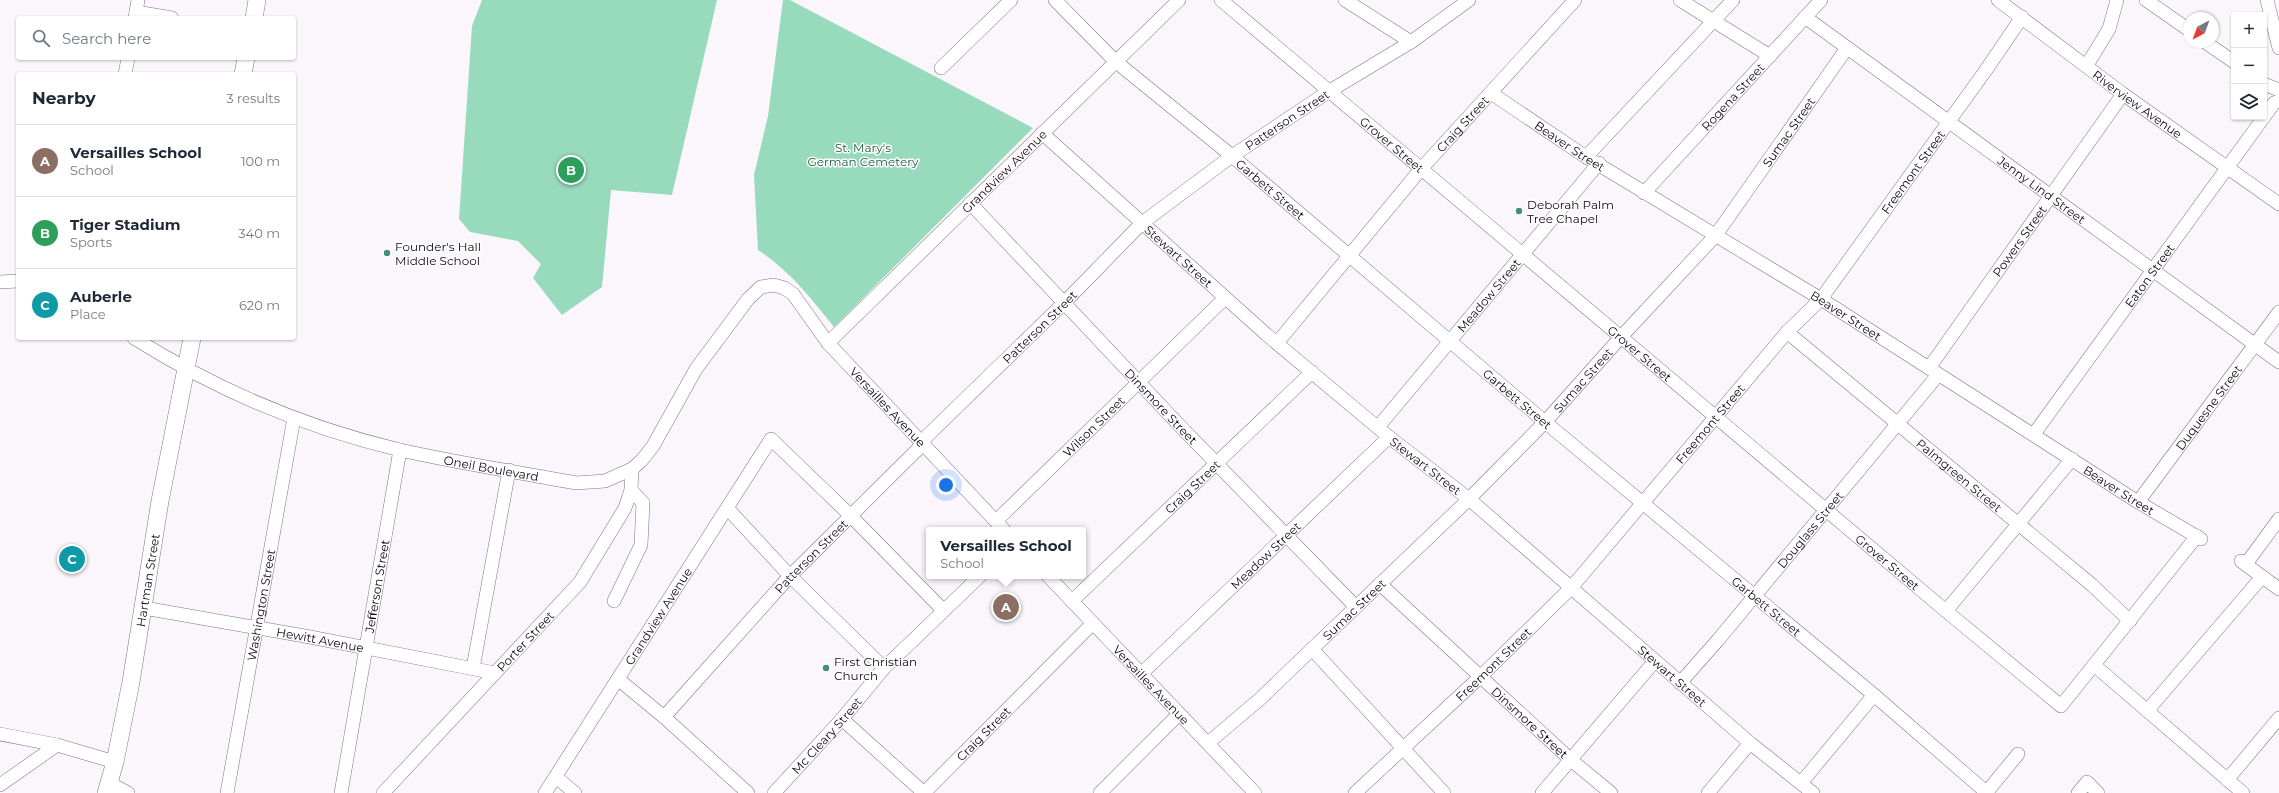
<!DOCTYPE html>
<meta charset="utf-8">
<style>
:root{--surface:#fff;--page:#f6f6f7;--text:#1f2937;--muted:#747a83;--line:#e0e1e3;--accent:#0b8043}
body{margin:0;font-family:Montserrat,sans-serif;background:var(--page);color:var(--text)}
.controls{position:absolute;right:12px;top:12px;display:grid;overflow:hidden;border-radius:4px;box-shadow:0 1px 3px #0004}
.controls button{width:36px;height:36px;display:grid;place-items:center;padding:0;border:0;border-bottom:1px solid var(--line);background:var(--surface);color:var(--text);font:20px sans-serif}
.compass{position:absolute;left:2183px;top:12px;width:36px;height:36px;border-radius:50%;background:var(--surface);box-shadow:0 1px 3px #0004;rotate:221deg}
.you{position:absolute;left:946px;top:485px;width:14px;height:14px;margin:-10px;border:3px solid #fff;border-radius:50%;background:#1a73e8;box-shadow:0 0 0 6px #1a73e833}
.badge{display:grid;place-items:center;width:26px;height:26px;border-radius:50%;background:var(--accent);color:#fff;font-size:13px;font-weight:700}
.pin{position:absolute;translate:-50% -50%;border:2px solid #fff;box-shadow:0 1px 4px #0006}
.popup{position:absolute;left:926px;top:527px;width:160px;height:52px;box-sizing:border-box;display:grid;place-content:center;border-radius:4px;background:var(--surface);filter:drop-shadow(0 1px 3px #0005);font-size:13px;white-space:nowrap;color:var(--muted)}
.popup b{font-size:15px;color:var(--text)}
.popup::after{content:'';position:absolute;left:50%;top:100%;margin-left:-8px;border:8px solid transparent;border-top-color:var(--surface)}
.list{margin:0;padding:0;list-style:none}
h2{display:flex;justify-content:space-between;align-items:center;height:52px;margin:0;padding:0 16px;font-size:17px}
h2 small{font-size:13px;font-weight:400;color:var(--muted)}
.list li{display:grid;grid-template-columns:26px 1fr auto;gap:12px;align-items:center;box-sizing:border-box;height:72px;padding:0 16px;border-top:1px solid var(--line)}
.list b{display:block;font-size:15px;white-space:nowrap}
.list p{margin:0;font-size:13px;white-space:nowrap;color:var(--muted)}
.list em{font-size:13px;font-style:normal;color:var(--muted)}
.icon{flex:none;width:22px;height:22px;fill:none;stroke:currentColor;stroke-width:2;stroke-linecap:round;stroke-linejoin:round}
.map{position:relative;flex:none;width:2279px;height:793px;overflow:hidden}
.search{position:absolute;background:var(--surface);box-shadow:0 1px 3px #0004;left:16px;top:16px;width:280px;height:44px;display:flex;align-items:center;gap:10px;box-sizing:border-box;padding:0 14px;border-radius:4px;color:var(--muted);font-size:15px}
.panel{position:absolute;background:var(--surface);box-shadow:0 1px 3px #0004;left:16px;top:72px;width:280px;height:268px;border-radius:4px}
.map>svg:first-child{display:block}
</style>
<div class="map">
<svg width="2279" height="793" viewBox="0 0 2279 793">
<rect width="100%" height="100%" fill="#faf6fc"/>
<!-- green -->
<g fill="#97dbbc">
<path d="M482,0H717L672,195L611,190L602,287L562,315L533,278L541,264L518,241L470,232L459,219L472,26Z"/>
<path d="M783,0H790L1033,128L834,327C811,298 789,270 758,250L754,175L768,116Z"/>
</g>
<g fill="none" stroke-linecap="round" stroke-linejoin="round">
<!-- minor casing -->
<g stroke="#82708b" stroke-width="14">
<g id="minor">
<path id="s1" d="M1055,0L1115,61L1232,156L1545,422L1874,695L1986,792"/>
<path id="s2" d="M1221,0L1946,611L2061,706L2197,536"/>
<path d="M1345,0L1411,42"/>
<path d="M1680,0L1770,56"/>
<path id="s3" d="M1998,0L2123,94L2279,204"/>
<path d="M2146,0L2189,30"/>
<path d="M2267,0L2279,48"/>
<path d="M136,12L172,18"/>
<path id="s4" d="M1805,17L2279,362"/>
<path d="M135,18L138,0"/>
<path d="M2205,42L2234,62"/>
<path d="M2087,65L2109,29L2117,0"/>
<path d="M941,68L1011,0"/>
<path d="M125,74L128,58"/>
<path d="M2264,84L2279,90"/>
<path id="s5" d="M1491,93L1586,157L1821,299L2138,502L2201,539"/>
<path d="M2264,117L2274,103L2279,101"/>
<path id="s6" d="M1042,133L1267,335L1389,437L1469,499L1750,743L1813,793"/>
<path d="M1586,157L1733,0"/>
<path id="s7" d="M1644,193L1821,0"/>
<path id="s8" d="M970,203L1180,426L1355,606"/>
<path d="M0,282L18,281"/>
<path id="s9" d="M1787,332L2092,585L2130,621"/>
<path id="s10" d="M134,338C215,389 307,428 400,450C458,463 517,472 576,483L605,481L632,469L642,460L653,446L696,369L748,299L761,287L774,285L784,288L793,294L828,343L1004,530"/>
<path id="s11" d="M828,343L1179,0"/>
<path id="s12" d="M1277,343L1421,169L1575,0"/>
<path id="s13" d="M1929,368L2123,94"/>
<path id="s14" d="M1378,427L1599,163"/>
<path id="s15" d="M2034,434L2264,117"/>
<path id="s16" d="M2138,502L2279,312"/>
<path d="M728,509L790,576L884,668"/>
<path id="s17" d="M996,521L1225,298"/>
<path d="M2241,561L2279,589"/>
<path d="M2246,564L2279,519"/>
<path id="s18" d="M1048,576L1255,793"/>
<path id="s19" d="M1380,584L1571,760L1611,793"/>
<path d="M614,601L641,545L643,503L631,490"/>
<path id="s20" d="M1072,601L1312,372"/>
<path id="s21" d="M144,608L310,637L495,673"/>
<path d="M1946,611L2072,459"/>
<path d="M1312,649L1444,793"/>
<path d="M2094,665L2243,793"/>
<path d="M473,668L509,470"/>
<path id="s22" d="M1141,674L1389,437"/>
<path d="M618,679L664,717L748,793"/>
<path id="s23" d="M1680,683L1718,640L1938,375"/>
<path d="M2147,711L2262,577"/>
<path id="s24" d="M664,717L790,576L917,450L927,436L1064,303L1142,223L1232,156L1328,92L1411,42L1469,0"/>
<path d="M842,719L924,793"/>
<path d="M0,734L57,745L115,762"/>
<path id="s25" d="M1208,743L1260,699L1312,649L1469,499L1545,422L1621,337L1716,235L1847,48"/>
<path d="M556,777L575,793"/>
<path d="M2227,780L2279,718"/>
<path d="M1801,783L1874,695"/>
<path d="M111,784L128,793"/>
<path d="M0,785L57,745"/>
<path id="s26" d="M227,793L294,418"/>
<path id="s27" d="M341,793L400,450"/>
<path id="s28" d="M383,793L580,582L625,508L631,490L632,469"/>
<path id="s29" d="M545,793L771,439L850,515L943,610"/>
<path id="s30" d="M774,793L842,719L884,668L980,576"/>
<path id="s31" d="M924,793L1093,623"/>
<path d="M1100,793L1179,714"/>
<path id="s32" d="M1355,793L1480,677L1571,588L1787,332L1821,299L1986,70L2022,17"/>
<path d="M1542,793L1655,661"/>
<path d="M1708,793L1750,743"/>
<path d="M1986,793L2018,754"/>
<path d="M2078,793L2087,782L2098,793"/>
</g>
</g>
<!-- major casing -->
<g stroke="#82708b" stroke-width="18">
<g id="major">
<path d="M254,18L257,0"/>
<path d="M243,74L246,58"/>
<path id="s33" d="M106,793L115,762L131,682L160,501L192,338"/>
</g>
</g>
<!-- minor -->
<use href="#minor" stroke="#fff" stroke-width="13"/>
<!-- major -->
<use href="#major" stroke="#fff" stroke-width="17"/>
</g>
<!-- markers -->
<g fill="#468c85" stroke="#fff" stroke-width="1.5">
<circle cx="1519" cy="211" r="4"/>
<circle cx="387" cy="253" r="4"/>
<circle cx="826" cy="668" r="4"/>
</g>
<g text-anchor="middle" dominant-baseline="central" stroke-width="3" stroke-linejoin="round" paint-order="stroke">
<!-- street labels -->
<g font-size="12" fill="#0f0812" stroke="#fff">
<text stroke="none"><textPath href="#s7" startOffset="131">Rogena Street</textPath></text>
<text stroke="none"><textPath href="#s3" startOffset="174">Riverview Avenue</textPath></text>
<text stroke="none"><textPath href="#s24" startOffset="866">Patterson Street</textPath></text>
<text stroke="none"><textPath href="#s12" startOffset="287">Craig Street</textPath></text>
<text stroke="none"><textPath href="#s25" startOffset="845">Sumac Street</textPath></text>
<text stroke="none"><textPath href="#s2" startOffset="224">Grover Street</textPath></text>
<text stroke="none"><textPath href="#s5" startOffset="95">Beaver Street</textPath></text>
<text stroke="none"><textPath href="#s11" startOffset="246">Grandview Avenue</textPath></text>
<text stroke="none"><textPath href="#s32" startOffset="837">Freemont Street</textPath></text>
<text stroke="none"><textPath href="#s1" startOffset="287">Garbett Street</textPath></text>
<text stroke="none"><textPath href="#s4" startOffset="293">Jenny Lind Street</textPath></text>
<text stroke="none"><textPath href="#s13" startOffset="156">Powers Street</textPath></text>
<text stroke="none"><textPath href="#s6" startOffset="184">Stewart Street</textPath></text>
<text stroke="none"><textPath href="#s15" startOffset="196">Eaton Street</textPath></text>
<text stroke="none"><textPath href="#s14" startOffset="172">Meadow Street</textPath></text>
<text stroke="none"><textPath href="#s5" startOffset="419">Beaver Street</textPath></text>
<text stroke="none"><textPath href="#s24" startOffset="542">Patterson Street</textPath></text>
<text stroke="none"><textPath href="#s2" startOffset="548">Grover Street</textPath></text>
<text stroke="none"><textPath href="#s25" startOffset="522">Sumac Street</textPath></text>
<text stroke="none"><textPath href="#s1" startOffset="611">Garbett Street</textPath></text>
<text stroke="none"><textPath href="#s8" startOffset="279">Dinsmore Street</textPath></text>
<text stroke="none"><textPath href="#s10" startOffset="934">Versailles Avenue</textPath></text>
<text stroke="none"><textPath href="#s16" startOffset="118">Duquesne Street</textPath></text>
<text stroke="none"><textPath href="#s32" startOffset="513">Freemont Street</textPath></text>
<text stroke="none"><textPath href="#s17" startOffset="136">Wilson Street</textPath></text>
<text stroke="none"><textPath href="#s6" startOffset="508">Stewart Street</textPath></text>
<text stroke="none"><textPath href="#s10" startOffset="383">Oneil Boulevard</textPath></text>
<text stroke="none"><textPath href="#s9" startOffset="224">Palmgreen Street</textPath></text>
<text stroke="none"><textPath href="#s20" startOffset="166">Craig Street</textPath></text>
<text stroke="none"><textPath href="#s5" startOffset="743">Beaver Street</textPath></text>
<text stroke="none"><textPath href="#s23" startOffset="201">Douglass Street</textPath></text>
<text stroke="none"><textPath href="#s22" startOffset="172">Meadow Street</textPath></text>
<text stroke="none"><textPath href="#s24" startOffset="218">Patterson Street</textPath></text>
<text stroke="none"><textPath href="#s2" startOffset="872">Grover Street</textPath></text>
<text stroke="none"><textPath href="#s33" startOffset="217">Hartman Street</textPath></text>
<text stroke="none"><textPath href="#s27" startOffset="210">Jefferson Street</textPath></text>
<text stroke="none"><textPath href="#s26" startOffset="191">Washington Street</textPath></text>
<text stroke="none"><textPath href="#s1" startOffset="935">Garbett Street</textPath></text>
<text stroke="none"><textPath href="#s25" startOffset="198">Sumac Street</textPath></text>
<text stroke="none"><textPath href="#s29" startOffset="210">Grandview Avenue</textPath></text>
<text stroke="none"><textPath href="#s21" startOffset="179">Hewitt Avenue</textPath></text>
<text stroke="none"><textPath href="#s28" startOffset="208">Porter Street</textPath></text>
<text stroke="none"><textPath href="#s32" startOffset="189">Freemont Street</textPath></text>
<text stroke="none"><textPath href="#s6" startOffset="832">Stewart Street</textPath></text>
<text stroke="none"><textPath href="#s18" startOffset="150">Versailles Avenue</textPath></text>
<text stroke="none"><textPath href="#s19" startOffset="204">Dinsmore Street</textPath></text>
<text stroke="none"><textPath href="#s31" startOffset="84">Craig Street</textPath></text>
<text stroke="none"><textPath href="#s30" startOffset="78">Mc Cleary Street</textPath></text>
</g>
<!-- park labels -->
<g font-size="12" fill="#215a44" stroke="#fff">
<text x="863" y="147">St. Mary's<tspan x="863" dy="14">German Cemetery</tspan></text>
</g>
<!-- poi labels -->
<g font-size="12" fill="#0f0812" stroke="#fff" text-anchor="start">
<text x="1527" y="204">Deborah Palm<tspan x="1527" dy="14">Tree Chapel</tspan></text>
<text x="395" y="246">Founder's Hall<tspan x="395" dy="14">Middle School</tspan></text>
<text x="834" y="661">First Christian<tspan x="834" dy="14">Church</tspan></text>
</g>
</g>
</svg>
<div class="controls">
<button>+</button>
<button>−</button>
<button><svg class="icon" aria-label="layers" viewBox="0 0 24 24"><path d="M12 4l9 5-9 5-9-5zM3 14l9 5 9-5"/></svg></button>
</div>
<svg class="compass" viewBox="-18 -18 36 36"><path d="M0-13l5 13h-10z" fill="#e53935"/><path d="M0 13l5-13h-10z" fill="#747a83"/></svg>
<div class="you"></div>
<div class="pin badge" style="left:1006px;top:607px;background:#8d6e63">A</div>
<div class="popup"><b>Versailles School</b>School</div>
<div class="pin badge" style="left:571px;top:170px;background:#2e9e5b">B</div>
<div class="pin badge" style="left:72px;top:559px;background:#0f9aa8">C</div>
<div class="search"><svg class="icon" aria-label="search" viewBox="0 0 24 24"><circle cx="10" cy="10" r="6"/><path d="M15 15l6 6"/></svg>Search here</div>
<section class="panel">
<h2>Nearby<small>3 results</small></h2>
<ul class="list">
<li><span class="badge" style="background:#8d6e63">A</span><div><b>Versailles School</b><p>School</p></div><em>100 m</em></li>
<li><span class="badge" style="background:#2e9e5b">B</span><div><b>Tiger Stadium</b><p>Sports</p></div><em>340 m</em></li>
<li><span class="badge" style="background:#0f9aa8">C</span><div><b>Auberle</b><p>Place</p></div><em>620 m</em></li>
</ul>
</section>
</div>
